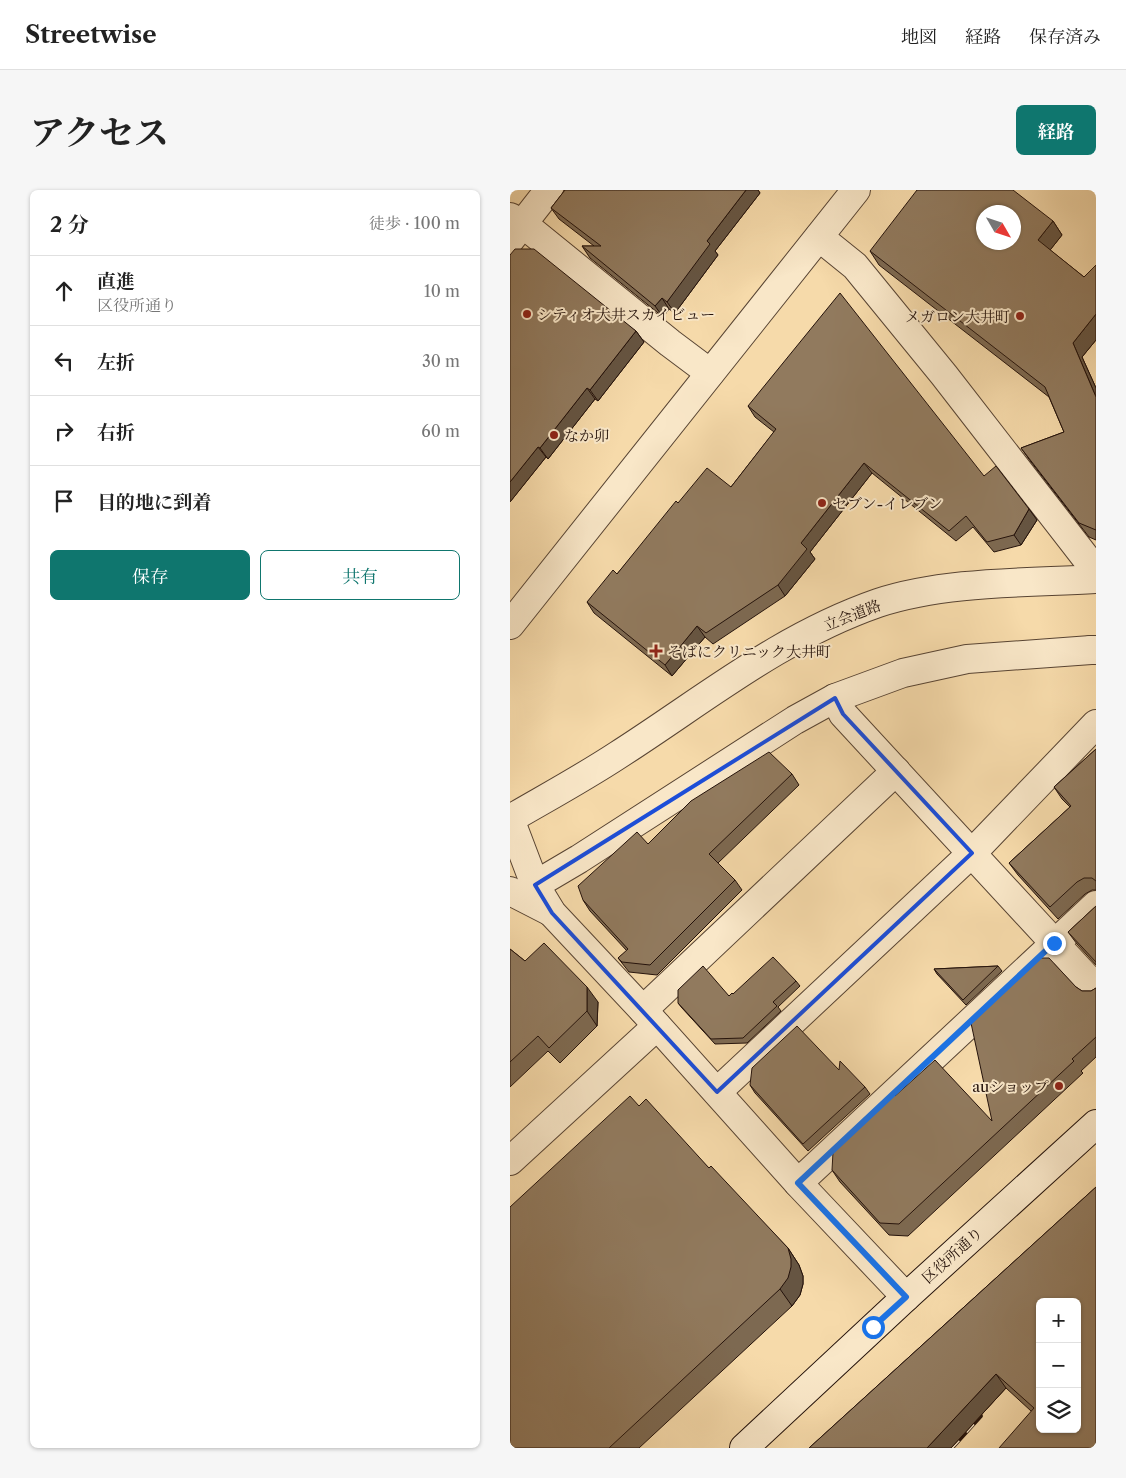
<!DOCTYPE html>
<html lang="ja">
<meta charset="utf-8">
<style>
:root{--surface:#fff;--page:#f6f6f6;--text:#222;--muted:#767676;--line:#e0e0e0;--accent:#0f766e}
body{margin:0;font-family:"Libre Caslon Text","Noto Serif JP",serif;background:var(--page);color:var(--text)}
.controls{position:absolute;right:15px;bottom:15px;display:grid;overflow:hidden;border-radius:8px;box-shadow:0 1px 4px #0004}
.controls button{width:45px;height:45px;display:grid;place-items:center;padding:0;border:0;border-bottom:1px solid var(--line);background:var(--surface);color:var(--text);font:25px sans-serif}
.compass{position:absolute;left:466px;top:15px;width:45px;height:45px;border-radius:50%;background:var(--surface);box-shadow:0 1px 4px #0004;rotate:129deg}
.stop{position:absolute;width:15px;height:15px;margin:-11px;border:4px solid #1a73e8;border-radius:50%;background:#fff}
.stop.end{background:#1a73e8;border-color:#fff;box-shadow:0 1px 5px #0008}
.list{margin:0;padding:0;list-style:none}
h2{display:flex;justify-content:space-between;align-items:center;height:65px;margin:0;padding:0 20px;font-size:21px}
h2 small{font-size:16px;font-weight:400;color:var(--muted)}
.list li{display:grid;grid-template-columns:32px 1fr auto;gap:15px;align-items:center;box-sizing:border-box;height:70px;padding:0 20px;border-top:1px solid var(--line)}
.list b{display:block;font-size:19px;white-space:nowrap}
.list p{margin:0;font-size:16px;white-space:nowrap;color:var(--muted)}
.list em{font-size:16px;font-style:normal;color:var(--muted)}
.actions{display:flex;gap:10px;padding:15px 20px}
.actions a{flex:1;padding:11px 0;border:1px solid var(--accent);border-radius:8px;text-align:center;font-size:18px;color:var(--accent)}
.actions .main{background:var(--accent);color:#fff}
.icon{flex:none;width:28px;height:28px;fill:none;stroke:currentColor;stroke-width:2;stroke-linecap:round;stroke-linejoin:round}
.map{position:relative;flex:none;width:586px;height:1258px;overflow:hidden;border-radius:8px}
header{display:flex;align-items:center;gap:30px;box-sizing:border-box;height:70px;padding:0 25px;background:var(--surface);border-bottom:1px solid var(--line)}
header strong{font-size:24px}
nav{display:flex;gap:28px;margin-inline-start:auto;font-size:18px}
.intro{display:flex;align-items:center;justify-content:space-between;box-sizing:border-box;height:120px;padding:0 30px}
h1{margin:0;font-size:35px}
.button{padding:12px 22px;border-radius:8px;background:var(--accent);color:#fff;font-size:18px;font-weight:700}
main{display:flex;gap:30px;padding:0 30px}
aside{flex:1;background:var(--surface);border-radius:8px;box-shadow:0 1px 4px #0004}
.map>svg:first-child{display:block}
</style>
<header>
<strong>Streetwise</strong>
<nav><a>地図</a><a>経路</a><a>保存済み</a></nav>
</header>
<div class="intro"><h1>アクセス</h1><a class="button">経路</a></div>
<main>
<aside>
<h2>2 分<small>徒歩 · 100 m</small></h2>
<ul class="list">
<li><svg class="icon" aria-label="ahead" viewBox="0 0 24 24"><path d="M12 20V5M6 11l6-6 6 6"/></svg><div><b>直進</b><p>区役所通り</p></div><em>10 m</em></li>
<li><svg class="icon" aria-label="left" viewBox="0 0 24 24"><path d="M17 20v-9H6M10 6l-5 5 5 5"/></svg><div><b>左折</b></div><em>30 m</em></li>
<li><svg class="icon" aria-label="right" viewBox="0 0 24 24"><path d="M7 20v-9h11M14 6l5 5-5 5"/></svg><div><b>右折</b></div><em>60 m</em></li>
<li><svg class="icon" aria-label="arrive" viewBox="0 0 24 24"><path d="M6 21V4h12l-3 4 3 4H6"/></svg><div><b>目的地に到着</b></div></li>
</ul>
<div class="actions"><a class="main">保存</a><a>共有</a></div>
</aside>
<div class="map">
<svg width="586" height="1258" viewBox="0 0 586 1258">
<rect width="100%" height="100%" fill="#f6daaa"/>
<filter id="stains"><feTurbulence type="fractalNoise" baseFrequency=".004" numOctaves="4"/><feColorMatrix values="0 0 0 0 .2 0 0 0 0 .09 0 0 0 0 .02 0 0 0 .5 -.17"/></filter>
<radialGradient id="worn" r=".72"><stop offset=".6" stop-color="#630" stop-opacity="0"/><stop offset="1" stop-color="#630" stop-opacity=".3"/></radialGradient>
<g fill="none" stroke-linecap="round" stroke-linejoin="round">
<!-- pedestrian casing -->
<g stroke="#584433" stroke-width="30">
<path id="pedestrian" d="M25,695L69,669L285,530L325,508L393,483L457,469L581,460"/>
</g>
<!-- minor casing -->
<g stroke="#584433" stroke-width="30">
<g id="minor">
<path d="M0,27L13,34L160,153L200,183"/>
<path d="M309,47L345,76L434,185L586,381"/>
<path d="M0,50L39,0"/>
<path d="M581,460H586"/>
<path d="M325,508L333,524L586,798"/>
<path d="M133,820L386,581"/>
<path d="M207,902L462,663L586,534"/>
<path d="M288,993L586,715"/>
</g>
</g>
<!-- tertiary casing -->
<g stroke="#584433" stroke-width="30">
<g id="tertiary">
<path d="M0,435L346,0"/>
<path d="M0,629C36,608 73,588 108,565C194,510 270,447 368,413C435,391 516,393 586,389"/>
<path d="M0,629L25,695L42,723L133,820L288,993L396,1107"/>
<path d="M0,701L41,722"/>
<path d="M0,971L147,836"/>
</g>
</g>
<!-- secondary casing -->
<g stroke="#24120b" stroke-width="30">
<path id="secondary" d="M234,1258L396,1107L586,934"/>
</g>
<!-- pedestrian -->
<use href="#pedestrian" stroke="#f9e7c8" stroke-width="28"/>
<!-- minor -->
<use href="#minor" stroke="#f9e7c8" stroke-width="28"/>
<!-- tertiary -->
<use href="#tertiary" stroke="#f9e7c8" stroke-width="28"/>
<!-- secondary -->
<use href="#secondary" stroke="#f9e7c8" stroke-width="28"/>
<!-- rail casing -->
<g stroke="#24120b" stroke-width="5.5">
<path id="rail" d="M441,1258L470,1226"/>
</g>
<!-- rail -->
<use href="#rail" stroke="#f9e7c8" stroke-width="4" stroke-dasharray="11" stroke-linecap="butt"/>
</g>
<!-- wall -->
<g fill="#7d6951" stroke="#24120b">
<path d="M55,0H248L250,3L205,61L208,65L165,123L159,119L153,127L80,68L72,56H84L49,29L41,18Z"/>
<path d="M543,31L552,45L540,60L574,87L586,75V150L572,167L586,198V350L579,347L521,272L511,258L554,242L539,207L369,75L360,61Z"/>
<path d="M0,65L126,141L134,152L88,211L85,209L38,269L36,267L0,312Z"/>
<path d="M238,216L474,286L519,319L527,330L511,355L484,362L463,337L446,351L362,283L300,362L305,369L275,406L203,454L195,447L162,486L84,423L77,412L107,384L168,313L221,297L264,242L245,227Z"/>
<path d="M586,559V700H582L575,704L548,729L508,685L499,673L560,617L552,609L544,597Z"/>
<path d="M282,584L289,595L208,673L225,690L232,700L147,785L119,782L108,768L117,761L80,721L73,710L138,654Z"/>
<path d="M586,716V775L567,754L558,742Z"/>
<path d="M0,759L15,771L88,812L87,836L50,873L38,861L0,897Z"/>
<path d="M488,776L492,781L456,815L427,784L424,779Z"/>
<path d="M286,791L290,796L268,817L271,821L237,853L205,854L172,818L168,813L219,806L223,804Z"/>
<path d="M566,797L572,801H581L586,798V867L571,881L573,883L398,1046L379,1045L330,992L322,980L385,906L482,931Z"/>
<path d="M329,880L355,897L360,904L298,961L245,903L240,895Z"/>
<path d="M129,916L199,978L278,1058L289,1075L293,1086V1094L290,1105L282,1116L129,1258H0Z"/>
<path d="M586,997V1258L521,1221L496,1198L441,1258H299Z"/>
</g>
<!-- shaded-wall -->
<g fill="#665542" stroke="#24120b">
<path d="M236,0H248L250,3L205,61L208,65L165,123L157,112L197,51Z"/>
<path d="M543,31L552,45L537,64L528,50Z"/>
<path d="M152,108L159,119L153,127L145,116Z"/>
<path d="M586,124V150L572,167L586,198V207L563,153Z"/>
<path d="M126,141L134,152L88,211L80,200Z"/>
<path d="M77,198L85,209L38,269L30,258Z"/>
<path d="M28,257L36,267L0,312V292Z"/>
<path d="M354,273L362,283L300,362L305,369L275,406L268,395L291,353Z"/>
<path d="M519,319L527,330L511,355L504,345Z"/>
<path d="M187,436L195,447L162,486L155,475Z"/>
<path d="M77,797L88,812L87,836L77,821Z"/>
<path d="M278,1058L289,1075L293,1086V1094L290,1105L282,1116L270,1099Z"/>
<path d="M486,1184L496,1198L441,1258H417Z"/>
</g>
<!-- building -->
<g fill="#917a5e" stroke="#24120b" fill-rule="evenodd">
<path d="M55,0H236L197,51L200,54L157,112L152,108L145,116L72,56H91L41,18Z"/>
<path d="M407,0H503L543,31L528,50L574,87L586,75V124L563,153L586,207V340L569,333L511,258L554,242L535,197L360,61ZM474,22H504V52H474Z"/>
<path d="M5,59H24L126,141L80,200L77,198L30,258L28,257L0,292V65Z"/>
<path d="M330,103L474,286L486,276L519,319L504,345L477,352L456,326L439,341L354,273L291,353L297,359L268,395L196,443L187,436L155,475L77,412L103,380L107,384L166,311L168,313L197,278L221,297L266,239L238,216Z"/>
<path d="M586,559V691L582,688H574L567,692L540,717L499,673L561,616L544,597Z"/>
<path d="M259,562L282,584L199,664L225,690L140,775L112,772L108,768L118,759L73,710L68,696L127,642L138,654L181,611Z"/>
<path d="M586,716V772L558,742Z"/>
<path d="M34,753L77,797V821L39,858L28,846L0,872V759L15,771Z"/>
<path d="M263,767L286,791L263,812L267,816L233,848L201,849L168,813V800L193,776L219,806L222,803L223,804Z"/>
<path d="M531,768H539L566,797L572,801H581L586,798V847L562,869L564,871L389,1034L370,1033L322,980L323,962L384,905L385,906L425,870L482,931L461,833Z"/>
<path d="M488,776L453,810L424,779Z"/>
<path d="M287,836L329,880L330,871L355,897L293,954L240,895L242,878Z"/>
<path d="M120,906L129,916L136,909L199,978L201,976L278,1058L281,1069V1077L278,1088L270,1099L99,1258H0V1017Z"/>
<path d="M586,997V1258H489L524,1218L486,1184L417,1258H299ZM530,1112H567V1239H530Z"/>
</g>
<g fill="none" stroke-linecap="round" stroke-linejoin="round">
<!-- route -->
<path stroke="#1a73e8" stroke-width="6" d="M363,1137L396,1107L288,993L544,753"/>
</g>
<!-- marked area -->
<path fill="none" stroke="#1d4ed8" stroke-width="4" stroke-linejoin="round" d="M325,508L333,524L462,663L207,902L42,723L25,695Z"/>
<!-- markers -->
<g fill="#8f2418" stroke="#f9e7c8" stroke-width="2">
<circle cx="17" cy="124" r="5"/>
<circle cx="510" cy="126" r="5"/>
<circle cx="44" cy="245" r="5"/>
<circle cx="312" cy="313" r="5"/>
<path d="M143.5 453.5h5v5h5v5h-5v5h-5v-5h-5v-5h5z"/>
<circle cx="549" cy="896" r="5"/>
</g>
<g text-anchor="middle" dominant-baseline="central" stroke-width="4" stroke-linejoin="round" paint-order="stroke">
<!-- poi labels -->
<g font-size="15" fill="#24120b" stroke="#f9e7c8" text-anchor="start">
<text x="27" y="124">シティオ大井スカイビュー</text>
<text x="500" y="126" text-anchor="end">メガロン大井町</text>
<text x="54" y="245">なか卯</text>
<text x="322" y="313">セブン-イレブン</text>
<text x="157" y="461">そばにクリニック大井町</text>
<text x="539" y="896" text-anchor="end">auショップ</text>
</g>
<!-- street labels -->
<g font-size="15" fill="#24120b" stroke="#f9e7c8">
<text transform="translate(342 425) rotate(-21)">立会道路</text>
<text transform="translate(442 1065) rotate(-42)">区役所通り</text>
</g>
</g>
<rect width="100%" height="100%" filter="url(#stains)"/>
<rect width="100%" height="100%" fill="url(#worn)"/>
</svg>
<div class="controls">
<button>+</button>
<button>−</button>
<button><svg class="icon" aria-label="layers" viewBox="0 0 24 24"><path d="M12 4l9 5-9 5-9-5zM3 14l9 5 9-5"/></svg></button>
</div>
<svg class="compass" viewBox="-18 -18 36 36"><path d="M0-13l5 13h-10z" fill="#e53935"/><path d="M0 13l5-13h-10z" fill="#767676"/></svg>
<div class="stop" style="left:363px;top:1137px"></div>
<div class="stop end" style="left:544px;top:753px"></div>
</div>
</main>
